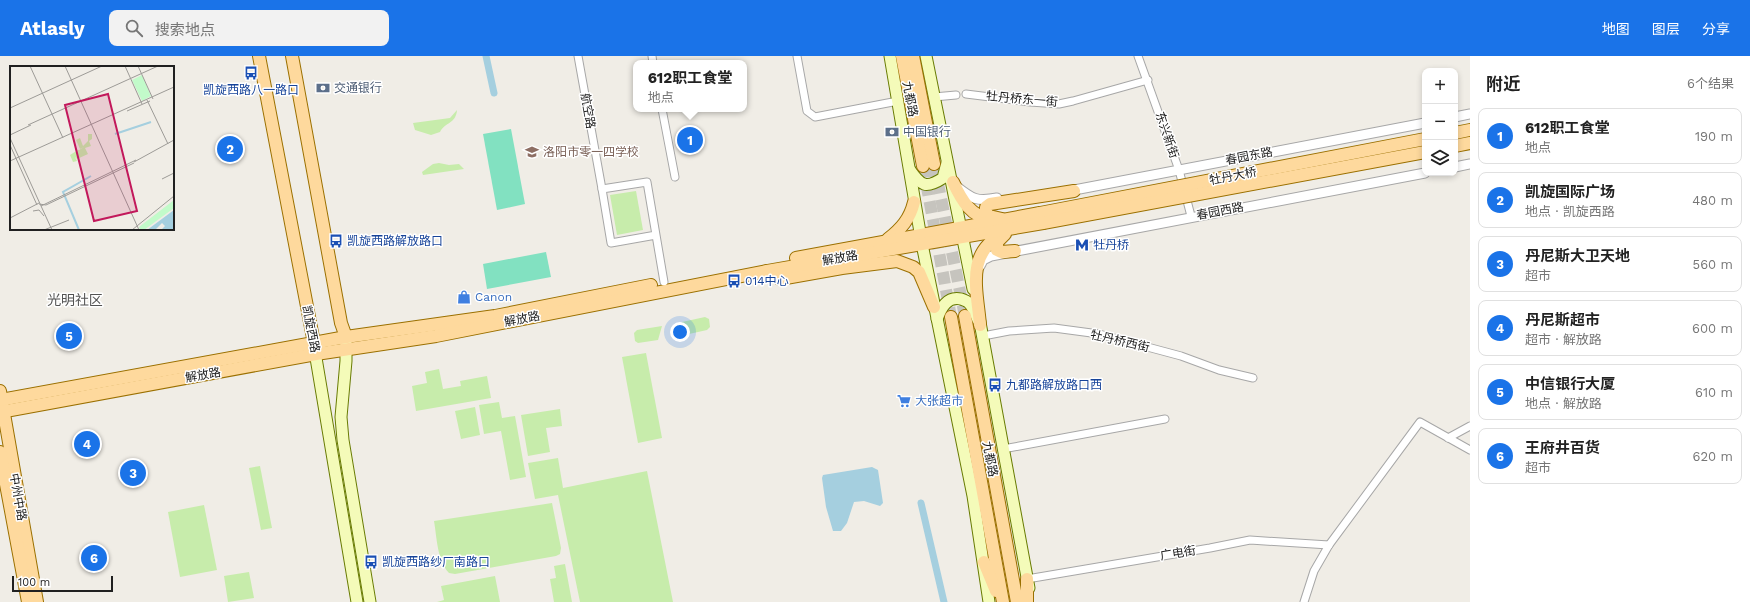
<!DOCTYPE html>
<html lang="zh">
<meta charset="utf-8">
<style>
:root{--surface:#fff;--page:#f2f2f2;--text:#222;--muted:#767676;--line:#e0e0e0;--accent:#1a73e8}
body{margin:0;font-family:"Work Sans","Noto Sans SC",sans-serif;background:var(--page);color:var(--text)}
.controls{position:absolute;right:12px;top:12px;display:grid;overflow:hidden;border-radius:8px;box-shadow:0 2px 6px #0003}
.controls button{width:36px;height:36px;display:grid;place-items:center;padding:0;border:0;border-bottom:1px solid var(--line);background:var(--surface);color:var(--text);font:20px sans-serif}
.scale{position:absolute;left:12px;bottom:10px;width:101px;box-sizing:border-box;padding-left:4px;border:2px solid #202020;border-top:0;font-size:11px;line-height:14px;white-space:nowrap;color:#202020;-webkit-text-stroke:3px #fff;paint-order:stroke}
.you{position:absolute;left:680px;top:276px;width:14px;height:14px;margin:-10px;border:3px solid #fff;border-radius:50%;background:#1a73e8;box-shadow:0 0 0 6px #1a73e833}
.badge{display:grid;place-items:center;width:26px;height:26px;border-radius:50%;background:var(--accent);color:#fff;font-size:13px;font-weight:700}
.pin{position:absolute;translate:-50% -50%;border:2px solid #fff;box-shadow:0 1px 4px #0006}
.popup{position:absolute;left:633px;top:4px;width:114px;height:52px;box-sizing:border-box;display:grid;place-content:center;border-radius:8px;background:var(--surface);filter:drop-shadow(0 1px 3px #0005);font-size:13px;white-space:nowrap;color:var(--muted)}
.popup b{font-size:15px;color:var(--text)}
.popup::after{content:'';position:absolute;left:50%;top:100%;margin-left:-8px;border:8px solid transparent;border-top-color:var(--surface)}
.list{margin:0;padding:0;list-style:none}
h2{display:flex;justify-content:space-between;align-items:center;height:52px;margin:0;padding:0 16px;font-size:17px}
h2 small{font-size:13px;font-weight:400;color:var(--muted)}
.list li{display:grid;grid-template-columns:26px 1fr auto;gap:12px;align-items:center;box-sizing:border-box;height:56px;margin:0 8px 8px;padding:0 8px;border:1px solid var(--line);border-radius:8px}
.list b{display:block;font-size:15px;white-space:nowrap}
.list p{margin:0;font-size:13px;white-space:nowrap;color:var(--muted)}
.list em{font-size:13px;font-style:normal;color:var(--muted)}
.icon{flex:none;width:22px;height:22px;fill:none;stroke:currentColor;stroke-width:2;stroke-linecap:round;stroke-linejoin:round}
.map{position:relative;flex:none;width:1470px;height:546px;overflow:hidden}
header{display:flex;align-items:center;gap:24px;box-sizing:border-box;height:56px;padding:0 20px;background:var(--accent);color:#fff}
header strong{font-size:19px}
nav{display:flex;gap:22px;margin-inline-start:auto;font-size:14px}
.search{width:280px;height:36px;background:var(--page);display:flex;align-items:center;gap:10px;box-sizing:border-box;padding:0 14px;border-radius:8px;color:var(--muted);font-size:15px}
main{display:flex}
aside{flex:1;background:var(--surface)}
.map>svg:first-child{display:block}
</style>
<header>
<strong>Atlasly</strong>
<div class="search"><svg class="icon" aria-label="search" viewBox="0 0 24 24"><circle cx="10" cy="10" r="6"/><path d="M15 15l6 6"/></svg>搜索地点</div>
<nav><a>地图</a><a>图层</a><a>分享</a></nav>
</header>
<main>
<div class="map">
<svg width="1470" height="546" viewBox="0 0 1470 546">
<rect width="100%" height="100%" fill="#f0ede6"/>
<!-- grass -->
<g fill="#c7ecab">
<path d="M457,54C456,68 445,66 440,76L431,79L415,74L413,67L450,62Z"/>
<path d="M439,107L449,109L459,108L464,113L423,119L422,116L433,108Z"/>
<path d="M636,135L643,174L617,179L610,139Z"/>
<path d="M705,261L709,263L710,271L707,274L689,278L680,270L682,266Z"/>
<path d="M662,270L658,284L638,287L635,285L634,277L637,274Z"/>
<path d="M646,297L662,382L638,387L622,301Z"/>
<path d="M439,313L443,333L461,330L460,325L487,320L491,342L416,355L412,330L427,327L425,316Z"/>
<path d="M499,346L502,362L515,360L526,421L510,424L501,375L484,378L479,349Z"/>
<path d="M475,351L480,379L461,383L455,355Z"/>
<path d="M560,353L562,370L546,372L550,396L528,400L521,359Z"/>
<path d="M558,402L563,432L647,415L673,546H580L558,439L535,443L528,407Z"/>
<path d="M260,410L272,472L261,474L249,412Z"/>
<path d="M552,447L561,492L560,498L556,500L455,518L449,517C437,504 437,482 434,465Z"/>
<path d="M204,449L217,514L180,521L168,456Z"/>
<path d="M565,508L572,546H554L550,523L556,522L554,510Z"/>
<path d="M249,516L254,542L228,546L224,520Z"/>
<path d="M495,520L500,546H437L444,544L441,530Z"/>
</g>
<!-- pitch -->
<g fill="#82e1c1">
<path d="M511,73L525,148L497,154L483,78Z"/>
<path d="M546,196L551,221L487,233L483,208Z"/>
</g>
<!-- water -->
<path fill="#a5cfdf" d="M872,411L878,414L883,447L880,450L864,445L854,446L847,467L841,475H833L826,451L822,422L823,419Z"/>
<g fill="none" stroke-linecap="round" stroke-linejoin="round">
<!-- canal -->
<g stroke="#a5cfdf" stroke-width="7">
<path d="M486,0L494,37"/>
<path d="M921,447L944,546"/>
</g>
<!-- primary-tunnel -->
<g stroke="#c6c4be" stroke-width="12" stroke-dasharray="12 6" stroke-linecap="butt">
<path d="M934,108L965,260"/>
<path d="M923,110L951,261"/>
</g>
<!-- minor casing -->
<g stroke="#a7a7a7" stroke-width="9">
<g id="minor">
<path d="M578,0L602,133"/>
<path d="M652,0L653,7"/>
<path d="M797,0L807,55L815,61L898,45"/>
<path d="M1138,0L1179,114L1191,160"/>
<path d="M966,38L1030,46L1059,48L1073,45L1148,24"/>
<path d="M934,41L956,39"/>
<path d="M662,53L675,121"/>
<path d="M656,179L611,187L602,133L647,126L664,226"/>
<path d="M983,280L1009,275L1054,272L1099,278L1181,300L1219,314L1253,322"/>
<path d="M1448,382L1470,370"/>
<path d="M1003,393L1165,363"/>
<path d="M1027,523L1210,492L1250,484L1329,489"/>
<path d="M1304,546L1314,515L1329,489L1420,366L1470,394"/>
</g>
</g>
<!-- tertiary casing -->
<g stroke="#a7a7a7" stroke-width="11">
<g id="tertiary">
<path d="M1455,61L1470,58"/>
<path d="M1455,111L1470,108"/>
<path d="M956,130C972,143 977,146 997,142"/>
<path d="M1069,135L1425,67"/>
<path d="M980,210L983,204L991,200L1425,117"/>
</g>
</g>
<!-- secondary casing -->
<g stroke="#687b02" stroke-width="13">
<g id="secondary">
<path d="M890,0L922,188L973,440L989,546"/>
<path d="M926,0L973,233"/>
<path d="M910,114C921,130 926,133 943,122L947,107"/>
<path d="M979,261L1029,532"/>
<path d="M937,263C941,252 947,240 961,243C964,244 967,245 969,247C974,252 976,259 978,264"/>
<path d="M346,285V305L341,361L343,384L370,546"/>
<path d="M314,290L357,546"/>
</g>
</g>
<!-- primary casing -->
<g stroke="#9b7000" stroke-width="14">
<g id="primary">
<path d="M259,0L314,287"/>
<path d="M292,0L341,267L346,281"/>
<path d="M902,0L923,110"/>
<path d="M913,0L934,108"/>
<path d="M1455,77L1470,74"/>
<path d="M1455,90L1470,87"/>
<path d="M953,126C961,143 971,162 992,163"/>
<path d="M1002,163L989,160L986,158V151L990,148L1074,135"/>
<path d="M1005,178L997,186V194L1001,196L1015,195"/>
<path d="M888,183C901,173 910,163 914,146"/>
<path d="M796,202L1040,157"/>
<path d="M767,215L780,223L842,212L897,205L913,211L919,216L934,251"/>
<path d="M965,260L1017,546"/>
<path d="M951,261L1003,546"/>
<path d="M980,269C977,233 965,197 1004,177"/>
<path d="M0,335L37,546"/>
<path d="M0,344L346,281L495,260L651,229"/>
<path d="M0,356L316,298L436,280L767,215L1043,167"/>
<path d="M0,396L28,546"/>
<path d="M984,506L996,535"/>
<path d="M1027,546V523"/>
</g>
</g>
<!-- minor -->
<use href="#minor" stroke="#fff" stroke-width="7"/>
<!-- tertiary -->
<use href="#tertiary" stroke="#fff" stroke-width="9"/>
<!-- secondary -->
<use href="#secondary" stroke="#f4fbb9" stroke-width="11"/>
<!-- primary -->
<use href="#primary" stroke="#fed99d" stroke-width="12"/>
<!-- primary-bridge casing -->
<g stroke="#9b7000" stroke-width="14" stroke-linecap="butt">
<g id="primary-bridge">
<path d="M1040,157L1425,83"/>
<path d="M1043,167L1425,96"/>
</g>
</g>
<!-- primary-bridge -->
<use href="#primary-bridge" stroke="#fed99d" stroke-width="12"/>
</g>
<!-- icons -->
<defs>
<g id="bus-bare" transform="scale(1.08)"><path d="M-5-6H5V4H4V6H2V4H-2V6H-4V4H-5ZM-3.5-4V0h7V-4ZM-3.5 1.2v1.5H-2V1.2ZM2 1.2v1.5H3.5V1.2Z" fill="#1a4fb4" stroke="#fff" stroke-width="2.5" paint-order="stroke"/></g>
<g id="bank-bare" transform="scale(1.08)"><path d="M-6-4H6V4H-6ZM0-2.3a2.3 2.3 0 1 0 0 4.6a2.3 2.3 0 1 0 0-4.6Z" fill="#5c6f8a" stroke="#fff" stroke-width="2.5" paint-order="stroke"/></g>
<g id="school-bare" transform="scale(1.08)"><path d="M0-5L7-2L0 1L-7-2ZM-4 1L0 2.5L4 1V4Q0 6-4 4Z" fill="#8d6e63" stroke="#fff" stroke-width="2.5" paint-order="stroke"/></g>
<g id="metro-bare" transform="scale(1.08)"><path d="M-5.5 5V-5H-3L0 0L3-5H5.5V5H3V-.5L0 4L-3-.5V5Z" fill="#1a4fb4" stroke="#fff" stroke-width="2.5" paint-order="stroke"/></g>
<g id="shop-bare" transform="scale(1.08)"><path d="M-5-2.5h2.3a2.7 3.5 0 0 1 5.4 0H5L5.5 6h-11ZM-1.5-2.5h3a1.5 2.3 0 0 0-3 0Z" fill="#3f7fe0" stroke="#fff" stroke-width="2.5" paint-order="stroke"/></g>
<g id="supermarket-bare" transform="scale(1.08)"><path d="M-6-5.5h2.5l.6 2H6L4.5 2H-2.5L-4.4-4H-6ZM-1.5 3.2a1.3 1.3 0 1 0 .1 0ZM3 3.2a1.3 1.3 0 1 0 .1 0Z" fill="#3f7fe0" stroke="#fff" stroke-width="2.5" paint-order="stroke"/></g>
</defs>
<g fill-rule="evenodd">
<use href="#bus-bare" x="251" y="17"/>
<use href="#bank-bare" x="323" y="32"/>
<use href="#bank-bare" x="892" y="76"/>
<use href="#school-bare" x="532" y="96"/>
<use href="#bus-bare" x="336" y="185"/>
<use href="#metro-bare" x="1082" y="189"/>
<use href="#bus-bare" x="734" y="225"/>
<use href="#shop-bare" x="464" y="241"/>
<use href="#bus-bare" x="995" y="329"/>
<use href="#supermarket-bare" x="904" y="345"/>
<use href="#bus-bare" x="371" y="506"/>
</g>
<g text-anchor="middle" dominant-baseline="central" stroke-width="3" stroke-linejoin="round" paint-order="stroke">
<!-- service labels -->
<g font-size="12" fill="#4e5e75" stroke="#fff" text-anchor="start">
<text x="334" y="32">交通银行</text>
<text x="903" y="76">中国银行</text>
</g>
<!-- transit labels -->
<g font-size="12" fill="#164399" stroke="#fff" text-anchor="start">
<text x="251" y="34" text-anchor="middle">凯旋西路八一路口</text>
<text x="347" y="185">凯旋西路解放路口</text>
<text x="1093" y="189">牡丹桥</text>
<text x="745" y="225">014中心</text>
<text x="1006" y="329">九都路解放路口西</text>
<text x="382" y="506">凯旋西路纱厂南路口</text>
</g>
<!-- street labels -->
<g font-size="12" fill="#202020" stroke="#fff">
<text transform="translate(910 43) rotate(79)">九都路</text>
<text transform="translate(1022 43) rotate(5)">牡丹桥东一街</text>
<text transform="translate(588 55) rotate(80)">航空路</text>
<text transform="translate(1167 79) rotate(71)">东兴新街</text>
<text transform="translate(1249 100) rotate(-11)">春园东路</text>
<text transform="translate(1233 120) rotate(-11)">牡丹大桥</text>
<text transform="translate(1220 155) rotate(-11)">春园西路</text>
<text transform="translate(840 202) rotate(-10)">解放路</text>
<text transform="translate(522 263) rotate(-11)">解放路</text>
<text transform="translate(311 273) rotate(79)">凯旋西路</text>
<text transform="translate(1120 285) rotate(13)">牡丹桥西街</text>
<text transform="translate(203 319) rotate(-10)">解放路</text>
<text transform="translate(990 403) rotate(79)">九都路</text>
<text transform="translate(18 441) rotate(80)">中州中路</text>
<text transform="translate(1178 497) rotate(-9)">广电街</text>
</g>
<!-- education labels -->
<g font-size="12" fill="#785e54" stroke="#fff" text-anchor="start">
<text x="543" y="96">洛阳市零一四学校</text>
</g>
<!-- shop labels -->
<g font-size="12" fill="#366cbe" stroke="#fff" text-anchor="start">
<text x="475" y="241">Canon</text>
<text x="915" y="345">大张超市</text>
</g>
<!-- quarter labels -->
<g font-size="14" fill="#535353" stroke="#fff">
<text x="75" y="244">光明社区</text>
</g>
</g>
<!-- overview -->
<g transform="translate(10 10)">
<rect width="164" height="164" fill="#f0ede6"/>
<path d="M78,68H82V73L79,75L81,80L75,82L78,88L67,93L65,91L67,95L63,96L60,89L68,84H64H69L74,81L70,83L66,74L70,72L73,80L78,75Z" fill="#c7ecab"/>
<path d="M132,9L141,30L132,35L122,14ZM164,134V142L134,164H130L129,161Z" fill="#c2fbca"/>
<path d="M164,144V164H151L155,160L152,157L145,164H137Z" fill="#a5cfdf"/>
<path fill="none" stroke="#a5cfdf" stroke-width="2" d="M105,68L141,56M69,164L53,126L81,110"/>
<path fill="none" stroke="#9d9b97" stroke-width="1" d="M20,0L53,72M55,0L129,164M115,0L132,38M128,0L143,33M137,34L158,78M0,42L92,0M117,45L140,35M18,59L148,0M0,69L21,59M0,72L42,164M0,79L27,139M0,95L164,21M124,96L164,74M152,113L164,107M29,138L36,139L124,97M31,140L126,94M23,145L29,144L34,150M0,152L29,137M34,164L59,154M122,164L164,130"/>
<path fill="#c2185b" fill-opacity="0.15" stroke="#c2185b" stroke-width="2" d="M98,28L127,145L84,155L55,39Z"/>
<rect width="164" height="164" fill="none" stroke="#202020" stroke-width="2"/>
</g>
</svg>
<div class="controls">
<button>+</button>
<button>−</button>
<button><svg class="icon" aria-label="layers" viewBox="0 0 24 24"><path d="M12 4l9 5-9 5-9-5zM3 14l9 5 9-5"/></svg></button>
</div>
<div class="scale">100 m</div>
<div class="you"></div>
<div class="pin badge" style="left:690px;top:84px">1</div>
<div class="popup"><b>612职工食堂</b>地点</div>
<div class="pin badge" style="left:230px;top:93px">2</div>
<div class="pin badge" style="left:133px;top:417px">3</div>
<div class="pin badge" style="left:87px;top:388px">4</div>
<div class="pin badge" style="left:69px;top:280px">5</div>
<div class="pin badge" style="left:94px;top:502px">6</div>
</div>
<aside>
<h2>附近<small>6个结果</small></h2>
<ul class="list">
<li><span class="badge">1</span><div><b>612职工食堂</b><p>地点</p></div><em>190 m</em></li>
<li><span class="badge">2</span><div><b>凯旋国际广场</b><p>地点 · 凯旋西路</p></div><em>480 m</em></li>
<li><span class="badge">3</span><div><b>丹尼斯大卫天地</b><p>超市</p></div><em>560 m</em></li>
<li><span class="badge">4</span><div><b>丹尼斯超市</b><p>超市 · 解放路</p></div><em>600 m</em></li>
<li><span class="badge">5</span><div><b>中信银行大厦</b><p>地点 · 解放路</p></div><em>610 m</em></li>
<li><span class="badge">6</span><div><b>王府井百货</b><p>超市</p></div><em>620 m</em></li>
</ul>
</aside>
</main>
